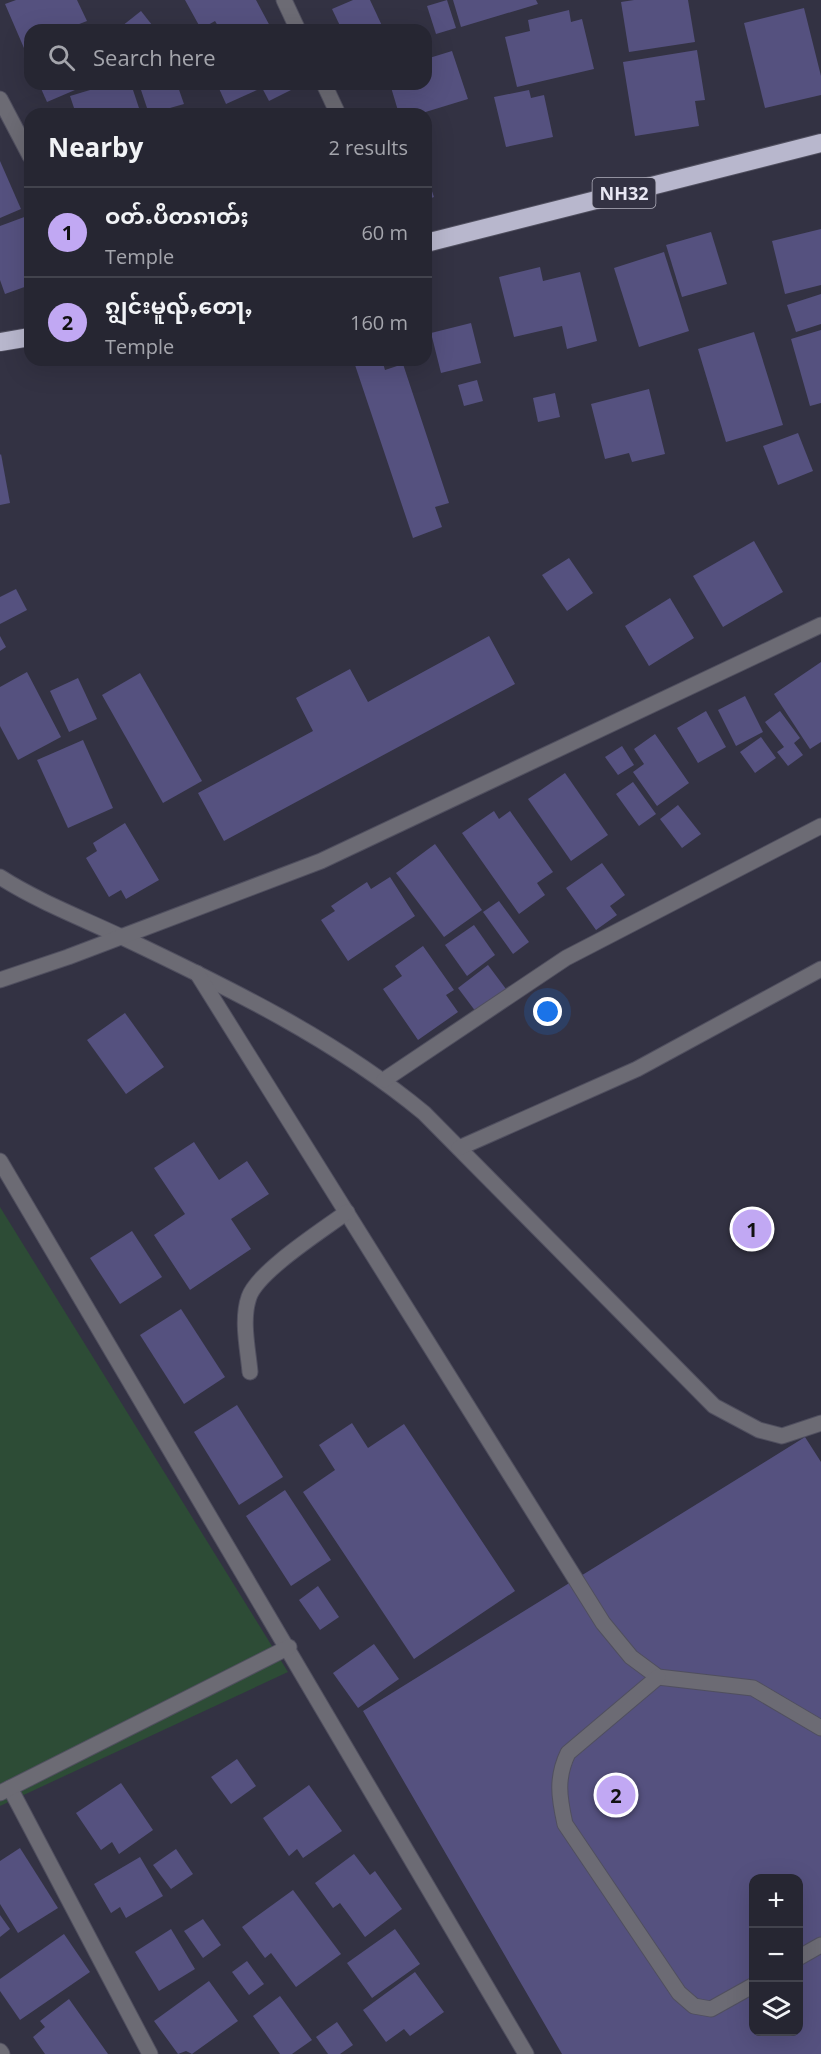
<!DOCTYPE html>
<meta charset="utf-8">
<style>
:root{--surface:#262632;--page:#32323e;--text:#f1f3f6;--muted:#a4a5ac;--line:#42434d;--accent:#c1a8f3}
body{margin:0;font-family:"Open Sans","Noto Sans Myanmar",sans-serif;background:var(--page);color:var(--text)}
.controls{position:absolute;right:18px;bottom:18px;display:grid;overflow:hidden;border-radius:12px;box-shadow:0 6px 24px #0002}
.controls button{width:54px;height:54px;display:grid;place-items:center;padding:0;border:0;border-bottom:2px solid var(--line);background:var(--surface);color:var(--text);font:30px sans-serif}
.you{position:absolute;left:548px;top:1012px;width:21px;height:21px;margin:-15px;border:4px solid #fff;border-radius:50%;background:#1a73e8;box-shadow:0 0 0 9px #1a73e833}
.badge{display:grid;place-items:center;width:39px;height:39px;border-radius:50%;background:var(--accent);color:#111;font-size:20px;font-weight:700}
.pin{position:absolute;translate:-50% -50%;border:3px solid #fff;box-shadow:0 2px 6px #0006}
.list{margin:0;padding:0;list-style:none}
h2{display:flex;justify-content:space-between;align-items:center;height:78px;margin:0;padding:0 24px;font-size:26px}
h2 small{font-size:20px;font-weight:400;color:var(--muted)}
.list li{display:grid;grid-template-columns:39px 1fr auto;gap:18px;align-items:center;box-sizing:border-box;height:90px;padding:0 24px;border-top:2px solid var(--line)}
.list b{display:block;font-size:22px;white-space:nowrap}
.list p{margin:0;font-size:20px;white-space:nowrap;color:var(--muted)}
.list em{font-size:20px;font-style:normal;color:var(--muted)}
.icon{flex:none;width:33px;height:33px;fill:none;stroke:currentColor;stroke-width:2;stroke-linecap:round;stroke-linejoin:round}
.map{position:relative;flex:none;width:821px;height:2054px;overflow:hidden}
.search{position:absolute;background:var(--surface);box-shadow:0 6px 24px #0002;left:24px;top:24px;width:408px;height:66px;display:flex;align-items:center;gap:15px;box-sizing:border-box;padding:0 21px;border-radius:18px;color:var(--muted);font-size:22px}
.panel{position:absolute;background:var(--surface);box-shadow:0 6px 24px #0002;left:24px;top:108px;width:408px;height:258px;border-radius:18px}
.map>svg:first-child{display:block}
</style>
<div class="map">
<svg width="821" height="2054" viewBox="0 0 821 2054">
<rect width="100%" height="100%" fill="#333243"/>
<!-- green -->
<path fill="#2d4c36" d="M0,1207L288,1672L0,1806Z"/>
<!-- building -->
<g fill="#55517f" fill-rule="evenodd">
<path d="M16,0H77L87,21L69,28L70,30H30V62L5,4Z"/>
<path d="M185,0H256L271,28L211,30L218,26L215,21L201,29Z"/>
<path d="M353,0H370L384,30H342L332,9Z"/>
<path d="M447,0L456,28L436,34L427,6Z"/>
<path d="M453,0H536L538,4L461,27Z"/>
<path d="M634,0H688L695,42L629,52L621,2Z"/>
<path d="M804,8L821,76V95L765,108L744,23Z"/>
<path d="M569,10L571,22L582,19L594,69L517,87L505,37L530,31L528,20Z"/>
<path d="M141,11L156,30H117Z"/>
<path d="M697,50L705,100L695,101L699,126L635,136L623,62Z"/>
<path d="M452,51L468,99L419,114H399L390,84H426V59Z"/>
<path d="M39,84H89L47,102Z"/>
<path d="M110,84H131L141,114H76L70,96Z"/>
<path d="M139,84H177L184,104L149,114Z"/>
<path d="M217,84H254L257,90L226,104Z"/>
<path d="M260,84H298L299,86L269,101Z"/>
<path d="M529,90L531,98L544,95L553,137L506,147L494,97Z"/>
<path d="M0,161L21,209L0,218Z"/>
<path d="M426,174L434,197L426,200Z"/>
<path d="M27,216L30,226V285L5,294L0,280V226Z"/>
<path d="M821,229V285L785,294L772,241Z"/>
<path d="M711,232L727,284L682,297L666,245Z"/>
<path d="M664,252L689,331L639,347L614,268Z"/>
<path d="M540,267L543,281L580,272L597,341L567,349L562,326L514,337L499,277Z"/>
<path d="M821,294V324L796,332L787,305Z"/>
<path d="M471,323L481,363L441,373L431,333Z"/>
<path d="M821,330V403L810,406L791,339Z"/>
<path d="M754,332L783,425L726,442L698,349Z"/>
<path d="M362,360H382L385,370L403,364L449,503L435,507L442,527L413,538L354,362Z"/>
<path d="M477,380L483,401L464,406L458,385Z"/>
<path d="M649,389L665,454L632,462L629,453L605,459L591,404Z"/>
<path d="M555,393L560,417L538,422L533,398Z"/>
<path d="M798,433L813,471L778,485L763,446Z"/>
<path d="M1,454L10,503L0,505V455Z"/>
<path d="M754,541L783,592L723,627L693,576Z"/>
<path d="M569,558L593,593L567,611L542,575Z"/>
<path d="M16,589L27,610L0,624V597Z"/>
<path d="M670,598L694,638L649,666L625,626Z"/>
<path d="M0,636L6,647L0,651Z"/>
<path d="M489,636L515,684L224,841L198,793L313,731L296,698L350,669L368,702Z"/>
<path d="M821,662V742L810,749L774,694Z"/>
<path d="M27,672L61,737L18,760L0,726V687Z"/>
<path d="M140,673L202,781L163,803L102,695Z"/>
<path d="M78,678L97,719L69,732L50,691Z"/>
<path d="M745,696L763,732L736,746L718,710Z"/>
<path d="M706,711L726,747L698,763L677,728Z"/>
<path d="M780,711L800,738L794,743L803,755L788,766L777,752L784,747L765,722Z"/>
<path d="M655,734L689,783L657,806L633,772L644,764L634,749Z"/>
<path d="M761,737L776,758L755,773L740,752Z"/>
<path d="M83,740L113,808L68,828L37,760Z"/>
<path d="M622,746L634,765L618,775L605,757Z"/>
<path d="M565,773L608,835L571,861L528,799Z"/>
<path d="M633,782L656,814L639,826L616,794Z"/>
<path d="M678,805L701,834L682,848L660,819Z"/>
<path d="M494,811L499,819L510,811L553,872L537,883L545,895L519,914L462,833Z"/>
<path d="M125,823L159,880L126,899L121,890L109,897L86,858L97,851L93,843Z"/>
<path d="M435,844L482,910L444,937L396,873Z"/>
<path d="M602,863L625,895L610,906L617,915L596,930L566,888Z"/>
<path d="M390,877L415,916L348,961L321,920L335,911L331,906L367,882L371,889Z"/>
<path d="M499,901L529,942L513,954L483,912Z"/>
<path d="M474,925L495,955L467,976L445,945Z"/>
<path d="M423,946L454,990L446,995L458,1012L418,1040L383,989L402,976L395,966Z"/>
<path d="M488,965L506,989L476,1012L458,988Z"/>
<path d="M125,1013L164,1067L126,1094L87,1040Z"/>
<path d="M194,1142L219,1180L247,1161L269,1194L231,1219L251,1249L190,1290L154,1235L185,1214L154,1168Z"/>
<path d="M132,1231L162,1277L120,1304L90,1258Z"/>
<path d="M181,1309L225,1377L184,1404L140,1335Z"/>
<path d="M237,1405L283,1477L239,1505L194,1432Z"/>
<path d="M352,1423L368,1448L404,1424L515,1591L414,1659L303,1492L335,1470L319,1445Z"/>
<path d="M805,1437L821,1462V2054H562L363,1711ZM754,1878H798V2032H754Z"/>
<path d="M285,1490L331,1560L291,1586L246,1516Z"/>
<path d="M318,1586L339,1617L320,1630L299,1600Z"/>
<path d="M374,1644L399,1679L358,1708L333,1673Z"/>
<path d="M237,1759L256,1786L231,1804L211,1777Z"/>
<path d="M121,1783L153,1830L119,1854L112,1842L101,1850L76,1813Z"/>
<path d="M309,1785L342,1831L303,1858L297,1849L289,1856L263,1818Z"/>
<path d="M20,1848L58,1908L18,1933L0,1904V1861Z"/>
<path d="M176,1849L193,1874L171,1889L153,1865Z"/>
<path d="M354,1854L370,1875L375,1871L402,1909L365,1937L340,1903L333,1908L315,1883Z"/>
<path d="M140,1857L163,1896L126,1918L120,1907L111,1913L94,1884Z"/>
<path d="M293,1890L341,1954L296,1987L271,1953L265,1958L242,1927Z"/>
<path d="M0,1915L10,1929L0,1937Z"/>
<path d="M203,1919L221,1945L203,1958L184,1931Z"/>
<path d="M171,1929L195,1969L159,1991L135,1952Z"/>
<path d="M395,1929L420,1964L372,1998L347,1963Z"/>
<path d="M64,1934L90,1972L20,2020L0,1991V1979Z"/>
<path d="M247,1961L264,1984L249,1995L232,1972Z"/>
<path d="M415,1972L444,2012L410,2036L404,2029L386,2042L363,2010Z"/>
<path d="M209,1981L238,2021L192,2054L186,2051L178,2054L154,2021Z"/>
<path d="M280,1996L312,2040L292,2054H280L253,2016Z"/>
<path d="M69,1999L108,2054H45L33,2037L45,2027L40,2021Z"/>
<path d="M337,2022L353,2045L340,2054H328L316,2037Z"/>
</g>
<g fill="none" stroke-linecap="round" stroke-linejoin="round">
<!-- minor casing -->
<g stroke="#504f5f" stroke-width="17">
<g id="minor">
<path d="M284,0L298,30"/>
<path d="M324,84L338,114"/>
<path d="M0,99L30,156"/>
<path d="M0,877C39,902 84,919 126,939C229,988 336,1040 424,1113L714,1406L759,1430L782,1436L821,1423"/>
<path d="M197,973L603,1623L631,1657L658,1677L753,1688L821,1728"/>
<path d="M0,980L68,957L321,861L821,625"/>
<path d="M384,1080L566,958L821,826"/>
<path d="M459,1148L637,1069L821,969"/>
<path d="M0,1161L526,2054"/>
<path d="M250,1372C248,1349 241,1320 249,1297C258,1271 323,1230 347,1212"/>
<path d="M658,1677L568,1753C556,1778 559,1797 565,1824L679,1993L694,2006L711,2009L754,1985"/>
<path d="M10,1788L150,2054"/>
<path d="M0,1793L289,1647"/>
<path d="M798,1958L821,1945"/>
<path d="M0,2051L2,2054"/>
</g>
</g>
<!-- highway casing -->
<g stroke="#504f5f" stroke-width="20">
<g id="highway">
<path d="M426,243L821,143"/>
<path d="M0,342L30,337"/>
</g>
</g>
<!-- minor -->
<use href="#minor" stroke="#6c6b74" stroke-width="15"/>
<!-- highway -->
<use href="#highway" stroke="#b8b7cd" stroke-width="18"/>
</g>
<g text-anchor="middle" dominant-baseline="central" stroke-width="5" stroke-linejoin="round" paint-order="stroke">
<!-- shield labels -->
<rect fill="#333243" stroke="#b2b1be" stroke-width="1.5" x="592.5" y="178" width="63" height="30" rx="4.5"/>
<g font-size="18" font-weight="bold" fill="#e8e7f3">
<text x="624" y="193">NH32</text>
</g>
</g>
</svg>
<div class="controls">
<button>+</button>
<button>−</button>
<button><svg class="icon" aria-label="layers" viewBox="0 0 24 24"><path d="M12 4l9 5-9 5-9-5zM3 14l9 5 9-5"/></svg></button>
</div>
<div class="you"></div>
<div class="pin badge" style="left:752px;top:1229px">1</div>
<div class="pin badge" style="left:616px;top:1795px">2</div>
<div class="search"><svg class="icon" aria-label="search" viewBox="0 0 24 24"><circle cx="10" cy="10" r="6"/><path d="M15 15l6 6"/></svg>Search here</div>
<section class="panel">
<h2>Nearby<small>2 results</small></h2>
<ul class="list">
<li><span class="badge">1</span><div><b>ဝတ်ႉပိတၵၢတ်ႈ</b><p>Temple</p></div><em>60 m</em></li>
<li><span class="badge">2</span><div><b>ၵျွင်းမူၺ်ႇတေႃႇ</b><p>Temple</p></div><em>160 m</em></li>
</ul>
</section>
</div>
